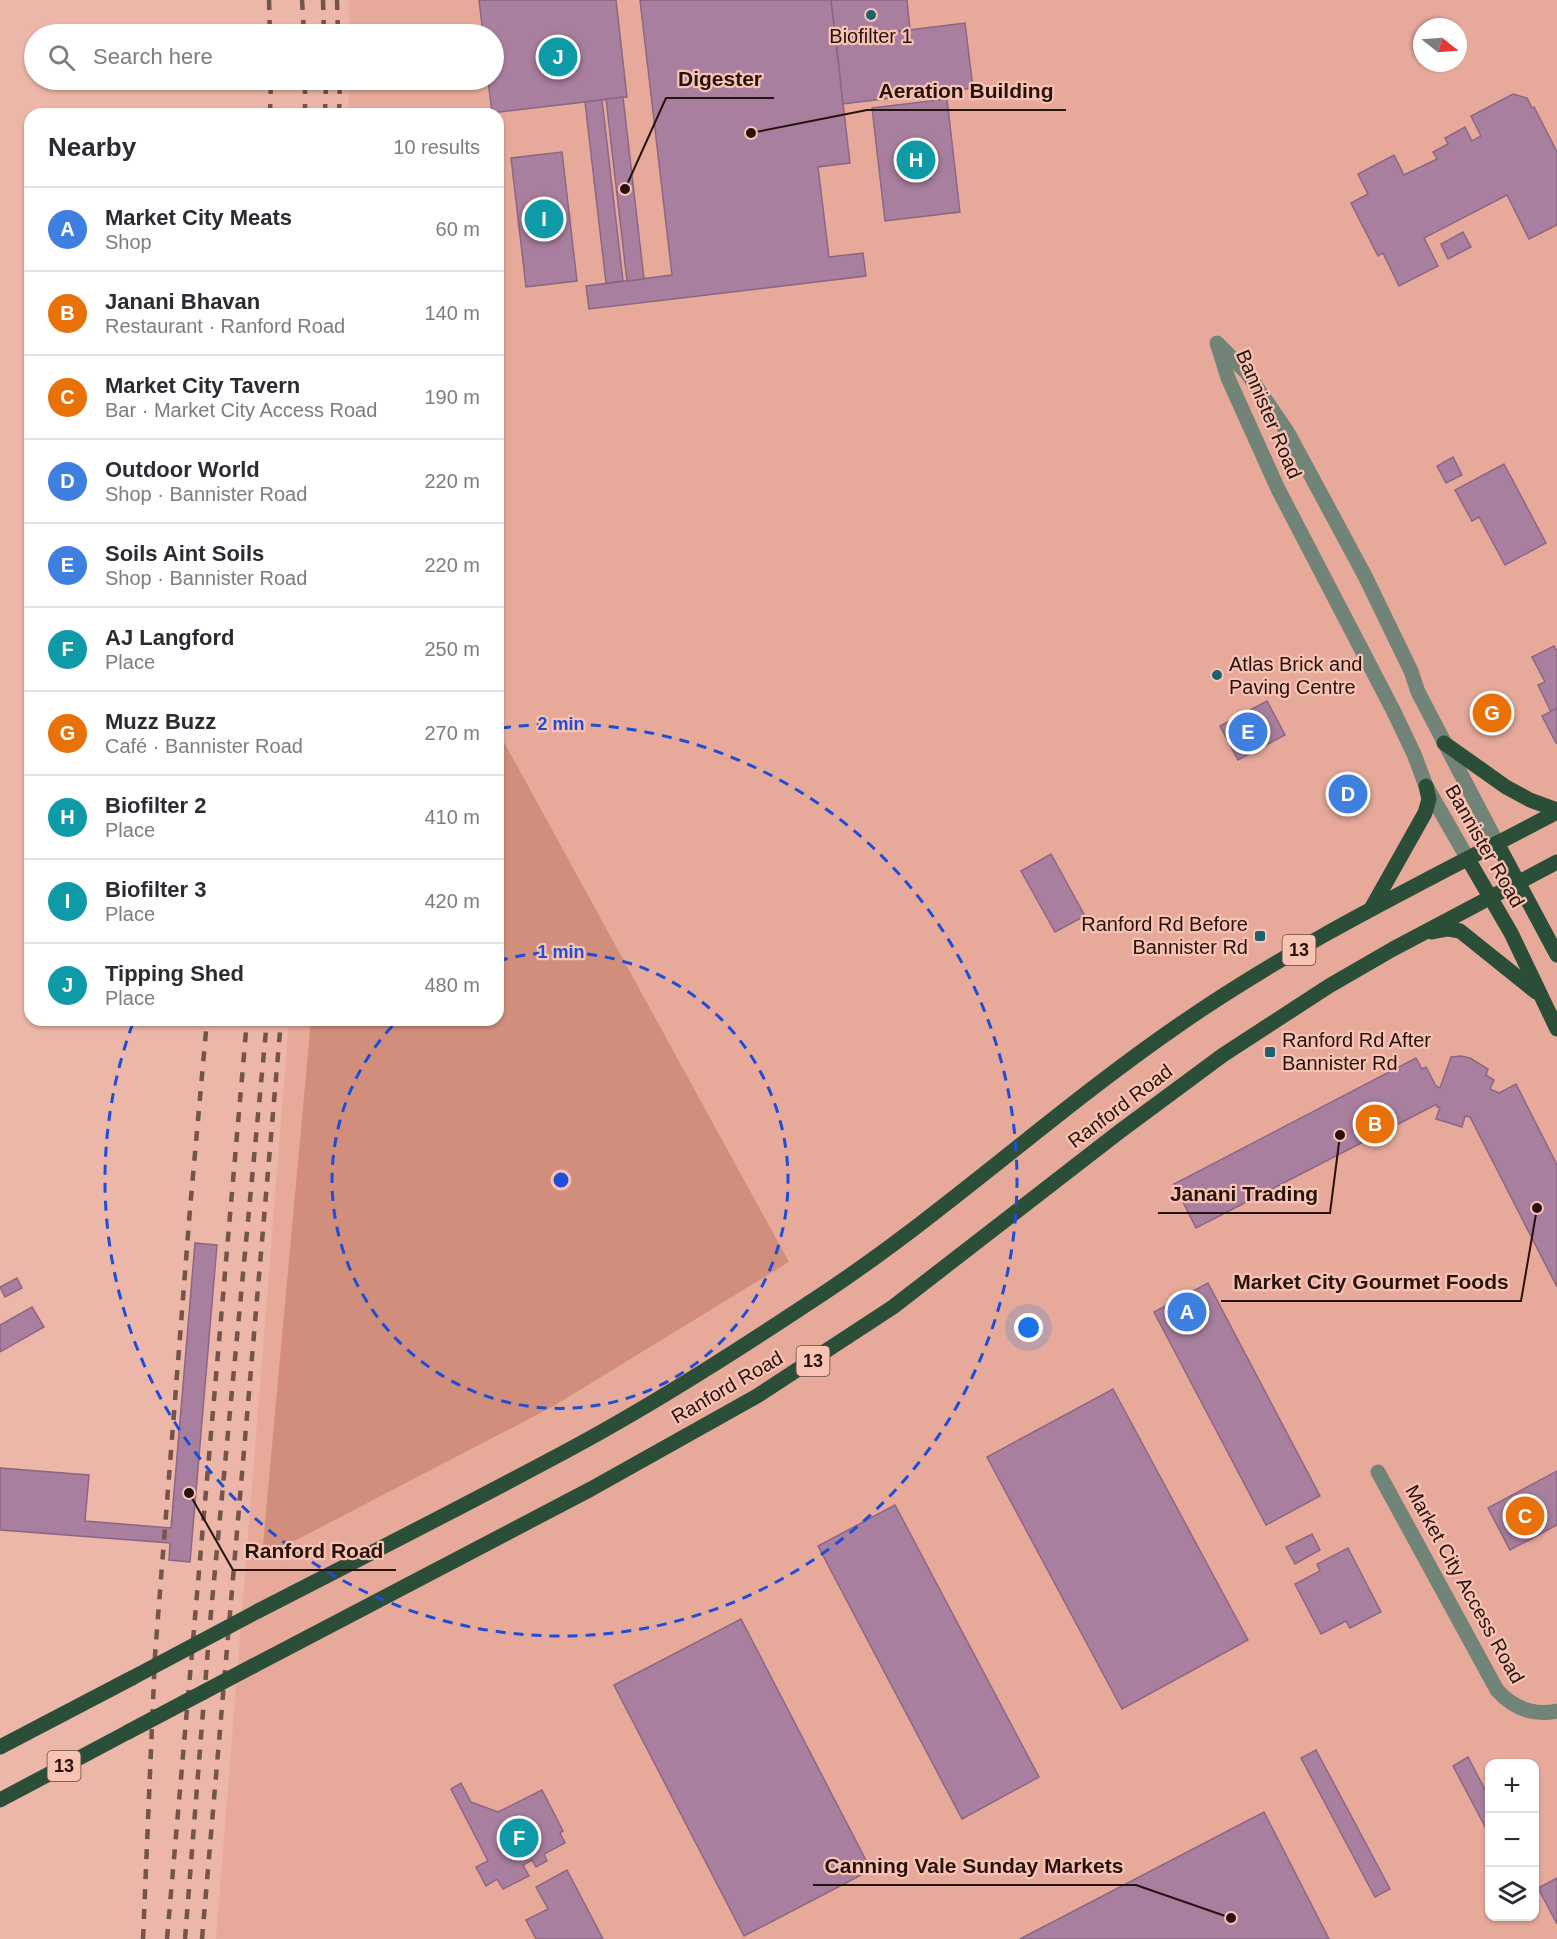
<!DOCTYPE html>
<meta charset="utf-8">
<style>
:root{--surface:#fff;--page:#f2f2f3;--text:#2b2b33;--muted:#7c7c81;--line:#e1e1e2;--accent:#0b8043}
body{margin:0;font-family:Helvetica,sans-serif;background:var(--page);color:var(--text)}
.controls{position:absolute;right:18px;bottom:18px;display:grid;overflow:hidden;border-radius:12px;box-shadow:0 2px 4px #0004}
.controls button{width:54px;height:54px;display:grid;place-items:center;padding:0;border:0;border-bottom:2px solid var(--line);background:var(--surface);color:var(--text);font:30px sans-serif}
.compass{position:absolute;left:1413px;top:18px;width:54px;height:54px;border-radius:50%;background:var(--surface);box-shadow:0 2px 4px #0004;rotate:107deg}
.you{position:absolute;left:1029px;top:1328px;width:21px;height:21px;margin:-15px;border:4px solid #fff;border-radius:50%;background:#1a73e8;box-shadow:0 0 0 9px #1a73e833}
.badge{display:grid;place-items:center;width:39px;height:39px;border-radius:50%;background:var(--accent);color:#fff;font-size:20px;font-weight:700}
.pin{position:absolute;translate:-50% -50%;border:3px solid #fff;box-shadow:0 2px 6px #0006}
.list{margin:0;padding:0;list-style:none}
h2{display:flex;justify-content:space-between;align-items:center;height:78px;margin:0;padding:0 24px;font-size:26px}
h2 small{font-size:20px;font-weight:400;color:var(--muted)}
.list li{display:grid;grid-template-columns:39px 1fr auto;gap:18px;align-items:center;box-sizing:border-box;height:84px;padding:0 24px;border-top:2px solid var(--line)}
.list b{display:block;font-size:22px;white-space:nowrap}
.list p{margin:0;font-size:20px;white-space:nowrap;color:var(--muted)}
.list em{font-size:20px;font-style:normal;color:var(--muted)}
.icon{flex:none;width:33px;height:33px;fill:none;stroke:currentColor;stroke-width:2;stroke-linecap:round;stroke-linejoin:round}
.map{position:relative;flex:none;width:1557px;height:1939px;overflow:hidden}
.search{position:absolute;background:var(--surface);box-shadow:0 2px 4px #0004;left:24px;top:24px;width:480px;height:66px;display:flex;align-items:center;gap:15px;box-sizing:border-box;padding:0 21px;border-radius:33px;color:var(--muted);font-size:22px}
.panel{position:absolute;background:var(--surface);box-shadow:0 2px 4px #0004;left:24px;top:108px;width:480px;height:918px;border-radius:18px}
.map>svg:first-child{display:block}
</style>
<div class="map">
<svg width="1557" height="1939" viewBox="0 0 1557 1939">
<rect width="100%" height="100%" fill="#ecb6a8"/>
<!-- built -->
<path fill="#e7aa9a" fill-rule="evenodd" d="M349,0H1557V1939H216L289,1020H498V114H348L349,80H494V34H349ZM1422,27H1458V63H1422ZM1490,1764H1534V1916H1490Z"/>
<!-- green -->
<path fill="#d18e7d" d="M498,731L789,1262L552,1407L279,1549L262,1555L311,1020H498Z"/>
<!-- building -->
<g fill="#a87f9e" stroke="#8d6683" stroke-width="1.5">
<path d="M479,0H616L627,97L492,113L488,80H494V34H483Z"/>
<path d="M640,0H831L850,163L818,167L829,257L863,253L866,276L589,309L586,286L672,275Z"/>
<path d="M831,0H907L910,30L836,39Z"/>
<path d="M965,23L973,88L843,104L836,39Z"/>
<path d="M1513,94L1527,98L1532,108L1534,107L1557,152V225L1529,239L1507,195L1424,238L1438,266L1399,286L1383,253L1378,256L1351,203L1368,194L1358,174L1394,155L1404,175L1437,159L1433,152L1448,144L1445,138L1465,127L1472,141L1481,136L1471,116Z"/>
<path d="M623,97L644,279L627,281L606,99Z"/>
<path d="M947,99L960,212L885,221L872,108Z"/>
<path d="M602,100L623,281L606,283L585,102Z"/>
<path d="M562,152L577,281L526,287L511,158Z"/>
<path d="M1463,232L1471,247L1448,259L1441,244Z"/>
<path d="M1453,457L1462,475L1446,483L1437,466Z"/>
<path d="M1504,464L1546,543L1505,565L1479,517L1472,521L1455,490Z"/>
<path d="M1554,646L1557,651V708L1551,712L1538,685L1545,682L1532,657Z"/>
<path d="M1267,701L1285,735L1238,760L1220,726Z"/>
<path d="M1557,708V743H1556L1542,716Z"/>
<path d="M1051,854L1085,916L1055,932L1021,871Z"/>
<path d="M1461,1056L1470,1058L1488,1069L1486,1075L1494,1080L1490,1089L1499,1093L1516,1084L1557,1165V1287L1470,1117L1465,1116L1462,1127L1436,1119L1440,1107H1437V1104L1196,1228L1174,1184L1416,1058L1422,1069L1426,1067L1436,1086L1440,1088L1451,1057Z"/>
<path d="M195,1243L217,1245L190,1562L169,1560L170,1543L0,1530V1468L89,1475L85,1521L171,1528Z"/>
<path d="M17,1278L22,1288L5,1297L0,1287Z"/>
<path d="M1208,1283L1320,1496L1266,1525L1154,1312Z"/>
<path d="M32,1307L44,1327L0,1352V1325Z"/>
<path d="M1113,1389L1248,1640L1122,1709L987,1457Z"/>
<path d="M1557,1471V1525L1510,1550L1488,1508Z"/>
<path d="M895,1505L1039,1777L962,1819L818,1546Z"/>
<path d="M1312,1534L1320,1550L1295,1564L1286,1547Z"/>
<path d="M1348,1548L1381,1612L1350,1628L1346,1621L1321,1634L1295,1584L1320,1571L1317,1564Z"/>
<path d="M741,1619L871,1870L744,1936L614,1685Z"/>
<path d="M1316,1750L1390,1889L1375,1897L1301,1758Z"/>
<path d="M1468,1757L1490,1799V1836L1453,1766Z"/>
<path d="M461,1783L471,1802L498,1812L542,1790L563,1831L560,1833L565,1843L544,1854L547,1861L536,1867L532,1860L523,1865L529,1876L503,1889L497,1879L486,1886L476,1867L488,1861L451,1789Z"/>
<path d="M1264,1812L1329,1939H1020Z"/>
<path d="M567,1870L603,1939H536L526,1920L548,1909L536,1887Z"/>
<path d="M1557,1878V1924L1538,1888Z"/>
</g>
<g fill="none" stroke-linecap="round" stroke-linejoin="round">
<!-- minor -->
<g stroke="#718477" stroke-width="15">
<path d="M1217,343L1247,373L1288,433L1365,576L1411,671L1418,692L1497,843"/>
<path d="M1218,346L1228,378L1278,489L1393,710L1414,754L1426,786L1468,859"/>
<path d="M1378,1472L1497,1690C1513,1708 1533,1716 1557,1711"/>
</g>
<!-- primary -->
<g stroke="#2b4e38" stroke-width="15">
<path d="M1444,743L1506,787L1530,800L1557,810"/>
<path d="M1497,843L1557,955"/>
<path d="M1468,859L1511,933L1557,1029"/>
<path d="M1371,909L1425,813L1429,799L1426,786"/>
<path d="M1432,932L1448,929L1460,931L1536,992"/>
<path d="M258,1611C363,1557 468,1504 572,1448C659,1401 744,1346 827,1291C948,1210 1056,1110 1176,1027C1296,943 1428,880 1557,812"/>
<path d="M253,1666L591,1489L757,1396L893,1307L1119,1132L1223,1055L1329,986L1393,949L1557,862"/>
<path d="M0,1747L132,1678"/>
<path d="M0,1800L128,1732"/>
</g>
<!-- rail -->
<g stroke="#75544c" stroke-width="4.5" stroke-dasharray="10 10" stroke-linecap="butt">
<path d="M269,0L270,34"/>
<path d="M302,0L304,34"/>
<path d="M323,0L324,34"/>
<path d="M337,0L338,34"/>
<path d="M270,114L271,80"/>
<path d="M305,114V80"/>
<path d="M325,114L326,80"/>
<path d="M339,114L340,80"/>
<path d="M143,1939L155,1655L190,1209L207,1020"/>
<path d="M167,1939L247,1020"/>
<path d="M185,1939L210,1623L267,1020"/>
<path d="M202,1939L281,1020"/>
</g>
<!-- primary-bridge -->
<g stroke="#2b4e38" stroke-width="15">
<path d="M132,1678L258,1611"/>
<path d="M128,1732L253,1666"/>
</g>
</g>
<!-- distance rings -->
<g fill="none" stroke="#1d4ed8" stroke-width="3" stroke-dasharray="10 8">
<path d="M498 961A228 228 0 1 1 398 1020"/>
<path d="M501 728A456 456 0 1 1 134 1020"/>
</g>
<!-- markers -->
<g fill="#1c6372" stroke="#f9c3b4" stroke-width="2">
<circle cx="871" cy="15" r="6"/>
<circle cx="1217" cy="675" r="6"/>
<rect x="1254" y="930" width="12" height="12" rx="3"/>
<rect x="1264" y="1046" width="12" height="12" rx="3"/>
</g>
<g text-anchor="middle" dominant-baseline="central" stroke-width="4.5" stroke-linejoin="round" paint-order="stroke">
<!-- shield labels -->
<g fill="#f9c3b4" stroke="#654840" stroke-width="1.5">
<rect x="1282.5" y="935" width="33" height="30" rx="4.5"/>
<rect x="796.5" y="1346" width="33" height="30" rx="4.5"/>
<rect x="47.5" y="1751" width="33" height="30" rx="4.5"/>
</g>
<g font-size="18" font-weight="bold" fill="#26130e">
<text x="1299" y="950">13</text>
<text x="813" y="1361">13</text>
<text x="64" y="1766">13</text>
</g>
<!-- poi labels -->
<g font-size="20" fill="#26130e" stroke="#f9c3b4" text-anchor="start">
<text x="871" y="36" text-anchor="middle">Biofilter 1</text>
<text x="1229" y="664">Atlas Brick and<tspan x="1229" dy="23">Paving Centre</tspan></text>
<text x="1248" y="924" text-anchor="end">Ranford Rd Before<tspan x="1248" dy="23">Bannister Rd</tspan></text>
<text x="1282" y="1040">Ranford Rd After<tspan x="1282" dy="23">Bannister Rd</tspan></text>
</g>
<!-- street labels -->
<g font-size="20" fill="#26130e" stroke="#f9c3b4">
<text transform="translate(1269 414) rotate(67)">Bannister Road</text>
<text transform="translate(1485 846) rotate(60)">Bannister Road</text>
<text transform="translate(1120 1106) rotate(-37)">Ranford Road</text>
<text transform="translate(727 1387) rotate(-30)">Ranford Road</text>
<text transform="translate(1465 1584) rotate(61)">Market City Access Road</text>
</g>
</g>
<circle cx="561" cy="1180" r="9" fill="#1d4ed8" stroke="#f9c3b4" stroke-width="3"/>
<g font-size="18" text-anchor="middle" font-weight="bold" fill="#1d4ed8" stroke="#f9c3b4" stroke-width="4.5" stroke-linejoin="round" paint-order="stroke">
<text x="561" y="730">2 min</text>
<text x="561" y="958">1 min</text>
</g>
<!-- callouts -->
<path fill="none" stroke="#26130e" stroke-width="2" d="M625 189L666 98H774M751 133L867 110H1066M1340 1135L1330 1213H1158M1537 1208L1521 1301H1221M189 1493L233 1570H396M1231 1918L1136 1885H813"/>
<g fill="#26130e" stroke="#f9c3b4" stroke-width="2">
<circle cx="625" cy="189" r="6"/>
<circle cx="751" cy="133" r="6"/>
<circle cx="1340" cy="1135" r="6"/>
<circle cx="1537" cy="1208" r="6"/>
<circle cx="189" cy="1493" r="6"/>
<circle cx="1231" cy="1918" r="6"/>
</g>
<g font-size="21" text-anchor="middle" font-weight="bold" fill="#26130e" stroke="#f9c3b4" stroke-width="4.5" stroke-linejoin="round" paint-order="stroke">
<text x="720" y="86">Digester</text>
<text x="966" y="98">Aeration Building</text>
<text x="1244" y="1201">Janani Trading</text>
<text x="1371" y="1289">Market City Gourmet Foods</text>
<text x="314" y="1558">Ranford Road</text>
<text x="974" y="1873">Canning Vale Sunday Markets</text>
</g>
</svg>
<div class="controls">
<button>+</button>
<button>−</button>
<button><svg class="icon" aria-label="layers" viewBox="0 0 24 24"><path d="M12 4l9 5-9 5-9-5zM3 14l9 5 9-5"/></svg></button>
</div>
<svg class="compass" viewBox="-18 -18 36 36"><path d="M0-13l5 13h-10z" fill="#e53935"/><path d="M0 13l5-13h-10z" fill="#7c7c81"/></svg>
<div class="you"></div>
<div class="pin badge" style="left:1187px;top:1312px;background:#3f7fe0">A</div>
<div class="pin badge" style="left:1375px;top:1124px;background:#e8710a">B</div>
<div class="pin badge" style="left:1525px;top:1516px;background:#e8710a">C</div>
<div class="pin badge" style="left:1348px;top:794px;background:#3f7fe0">D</div>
<div class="pin badge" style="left:1248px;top:732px;background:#3f7fe0">E</div>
<div class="pin badge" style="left:519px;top:1838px;background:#0f9aa8">F</div>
<div class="pin badge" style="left:1492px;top:713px;background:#e8710a">G</div>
<div class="pin badge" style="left:916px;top:160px;background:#0f9aa8">H</div>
<div class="pin badge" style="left:544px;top:219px;background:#0f9aa8">I</div>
<div class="pin badge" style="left:558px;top:57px;background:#0f9aa8">J</div>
<div class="search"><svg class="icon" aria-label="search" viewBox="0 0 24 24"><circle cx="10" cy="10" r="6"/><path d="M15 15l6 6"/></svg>Search here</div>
<section class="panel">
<h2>Nearby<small>10 results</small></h2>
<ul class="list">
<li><span class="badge" style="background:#3f7fe0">A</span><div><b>Market City Meats</b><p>Shop</p></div><em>60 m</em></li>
<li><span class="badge" style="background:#e8710a">B</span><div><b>Janani Bhavan</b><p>Restaurant · Ranford Road</p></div><em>140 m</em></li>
<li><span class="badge" style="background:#e8710a">C</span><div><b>Market City Tavern</b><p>Bar · Market City Access Road</p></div><em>190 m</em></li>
<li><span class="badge" style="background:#3f7fe0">D</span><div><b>Outdoor World</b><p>Shop · Bannister Road</p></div><em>220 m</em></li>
<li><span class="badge" style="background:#3f7fe0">E</span><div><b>Soils Aint Soils</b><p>Shop · Bannister Road</p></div><em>220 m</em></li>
<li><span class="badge" style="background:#0f9aa8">F</span><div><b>AJ Langford</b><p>Place</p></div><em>250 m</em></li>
<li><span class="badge" style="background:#e8710a">G</span><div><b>Muzz Buzz</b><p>Café · Bannister Road</p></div><em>270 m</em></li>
<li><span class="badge" style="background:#0f9aa8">H</span><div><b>Biofilter 2</b><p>Place</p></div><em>410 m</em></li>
<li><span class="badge" style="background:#0f9aa8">I</span><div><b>Biofilter 3</b><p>Place</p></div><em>420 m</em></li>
<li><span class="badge" style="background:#0f9aa8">J</span><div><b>Tipping Shed</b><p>Place</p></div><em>480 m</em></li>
</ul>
</section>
</div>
